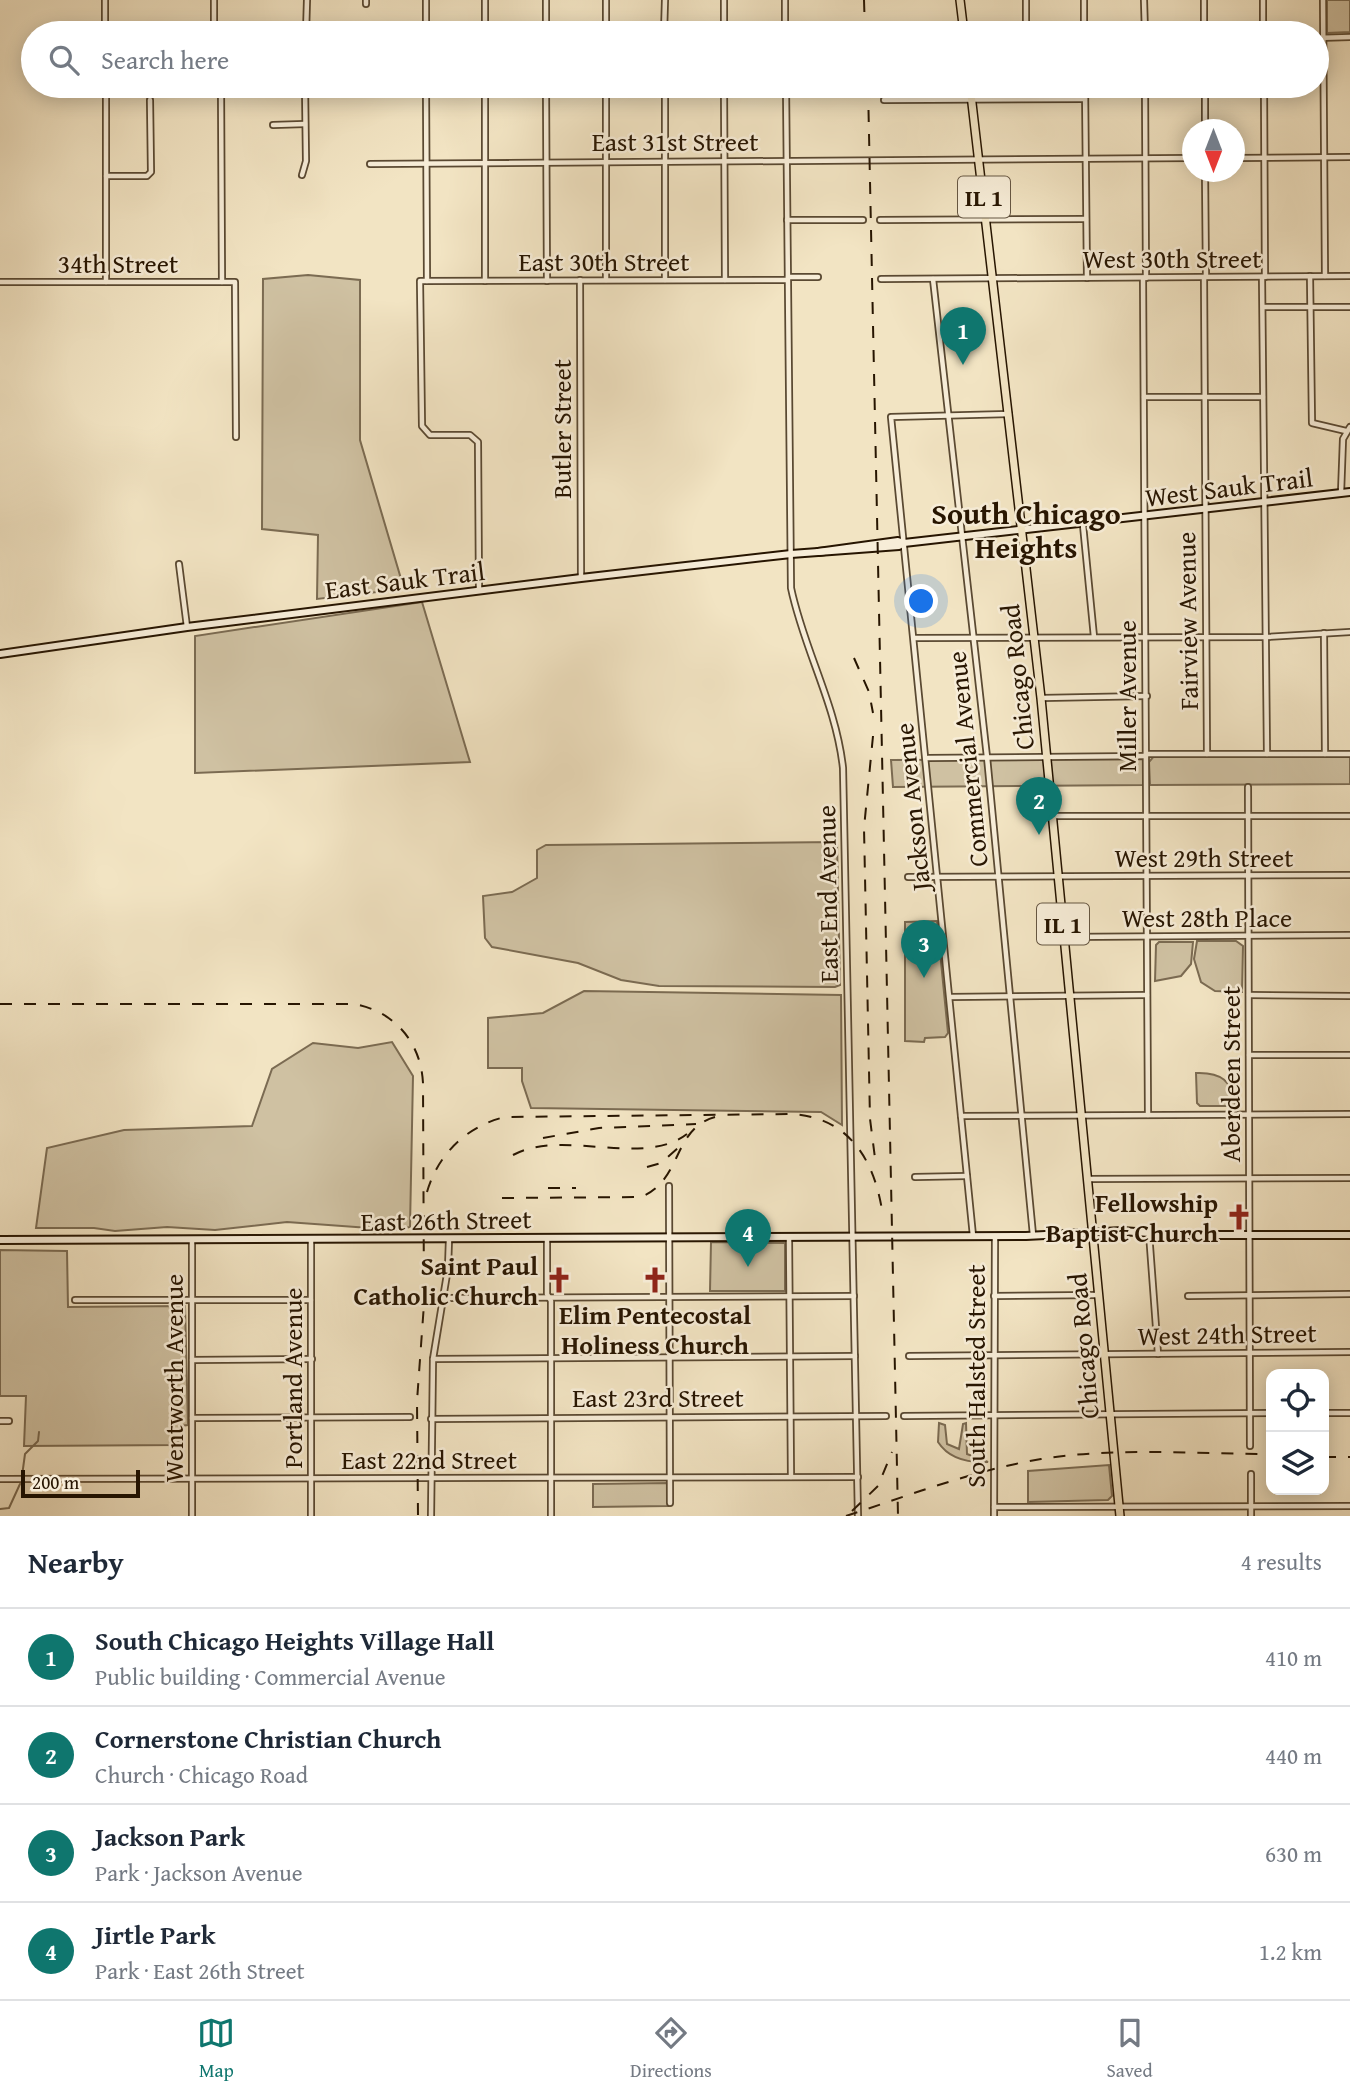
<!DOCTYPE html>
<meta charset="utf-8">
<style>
:root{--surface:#fff;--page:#f2f2f3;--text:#1f2937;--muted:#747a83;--line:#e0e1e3;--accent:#0f766e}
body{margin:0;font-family:"Gentium Book Plus",serif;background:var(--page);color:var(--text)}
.controls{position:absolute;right:21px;bottom:21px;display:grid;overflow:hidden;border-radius:14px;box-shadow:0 4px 18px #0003}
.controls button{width:63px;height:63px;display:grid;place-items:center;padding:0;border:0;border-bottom:2px solid var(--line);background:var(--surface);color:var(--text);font:35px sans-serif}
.compass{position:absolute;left:1182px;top:119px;width:63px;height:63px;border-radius:50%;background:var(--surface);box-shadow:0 4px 18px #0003;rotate:180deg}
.scale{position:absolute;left:21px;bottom:18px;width:119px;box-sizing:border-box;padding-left:7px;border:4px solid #271501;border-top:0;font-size:19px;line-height:24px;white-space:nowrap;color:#271501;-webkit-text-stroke:5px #f7edd8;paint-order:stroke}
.you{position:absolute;left:922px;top:602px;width:24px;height:24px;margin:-18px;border:5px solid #fff;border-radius:50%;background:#1a73e8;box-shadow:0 0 0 10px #1a73e833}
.badge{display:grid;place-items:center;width:46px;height:46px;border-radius:50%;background:var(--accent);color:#fff;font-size:23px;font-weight:700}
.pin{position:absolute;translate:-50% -58px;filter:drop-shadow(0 2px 4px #0008)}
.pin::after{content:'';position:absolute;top:37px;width:24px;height:21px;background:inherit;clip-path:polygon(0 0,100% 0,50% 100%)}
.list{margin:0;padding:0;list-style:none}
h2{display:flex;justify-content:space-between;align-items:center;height:91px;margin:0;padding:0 28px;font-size:30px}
h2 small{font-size:23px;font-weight:400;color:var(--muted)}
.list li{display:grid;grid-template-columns:46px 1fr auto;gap:21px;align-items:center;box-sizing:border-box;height:98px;padding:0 28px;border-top:2px solid var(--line)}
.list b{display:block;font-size:26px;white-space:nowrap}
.list p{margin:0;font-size:23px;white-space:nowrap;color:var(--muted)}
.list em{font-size:23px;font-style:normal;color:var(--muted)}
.icon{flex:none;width:38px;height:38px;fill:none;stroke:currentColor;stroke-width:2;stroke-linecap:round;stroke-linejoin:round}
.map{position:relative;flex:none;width:1350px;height:1516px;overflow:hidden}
.search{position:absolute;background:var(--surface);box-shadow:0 4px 18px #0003;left:21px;right:21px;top:21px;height:77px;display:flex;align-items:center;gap:18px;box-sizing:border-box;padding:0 24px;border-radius:38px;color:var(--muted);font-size:26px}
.sheet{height:483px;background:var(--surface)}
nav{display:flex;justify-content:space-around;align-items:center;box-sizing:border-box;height:98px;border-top:2px solid var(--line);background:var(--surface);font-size:19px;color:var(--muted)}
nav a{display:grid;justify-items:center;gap:4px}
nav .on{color:var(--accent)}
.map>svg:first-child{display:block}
</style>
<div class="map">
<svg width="1350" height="1516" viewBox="0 0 1350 1516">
<rect width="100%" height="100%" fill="#f2e4c3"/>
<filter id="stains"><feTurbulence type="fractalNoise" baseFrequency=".00286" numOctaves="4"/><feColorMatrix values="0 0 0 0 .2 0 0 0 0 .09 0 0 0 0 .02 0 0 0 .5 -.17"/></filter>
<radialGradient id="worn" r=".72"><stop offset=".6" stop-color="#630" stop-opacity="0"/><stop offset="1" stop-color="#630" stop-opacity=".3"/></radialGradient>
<!-- green -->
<g fill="#cfc1a2" stroke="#7b6b52" stroke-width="2">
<path d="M1327,0H1350V32L1327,33Z"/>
<path d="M308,275L360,280V440L404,589L317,599L318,535L262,529L263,279Z"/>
<path d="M422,602L470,762L195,773V636Z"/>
<path d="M1154,756H1350V784L1150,785L1149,762Z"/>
<path d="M1144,759L1143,785L893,787L891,760Z"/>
<path d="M837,842L840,985L835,987L659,986L621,980L578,963L492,947L485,938L483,896L512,892L537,878V850L546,845Z"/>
<path d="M937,921L948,1033L945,1037L925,1038L924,1042L905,1041V922Z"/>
<path d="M1197,941H1236L1243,946L1242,992L1215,991L1201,982L1194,959Z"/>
<path d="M1159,942H1193L1191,964L1181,976L1155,981L1156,945Z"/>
<path d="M584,991L841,995L842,1125L821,1112L531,1108L522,1081V1068H488V1018L543,1013Z"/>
<path d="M392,1042L413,1076L410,1227L397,1230L287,1222L215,1230L167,1227L115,1231L94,1228H36L47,1148L124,1130L252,1126L272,1069L313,1043L358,1048Z"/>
<path d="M1196,1073C1221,1072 1233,1081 1235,1106H1200L1197,1103Z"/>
<path d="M711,1242L785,1243V1291H710Z"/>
<path d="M0,1250L67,1251L68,1307L185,1306L188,1425L179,1426L178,1445L24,1446L26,1396H0Z"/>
<path d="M939,1423L945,1425L947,1444L959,1449L963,1424L966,1423L967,1454L988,1462C968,1463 949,1459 938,1442Z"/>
<path d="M1109,1465L1112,1496L1108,1500L1028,1502V1471Z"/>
<path d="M668,1483V1506L593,1507V1484Z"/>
</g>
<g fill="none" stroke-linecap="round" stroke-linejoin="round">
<!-- stream -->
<g stroke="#77674e" stroke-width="2">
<path d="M22,1476L25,1454L38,1441L39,1432"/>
<path d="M0,1509L9,1508L20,1484"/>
</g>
<!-- street casing -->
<g stroke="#5a4932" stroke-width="8">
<g id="street">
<path d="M105,0V33"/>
<path d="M214,0V33"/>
<path d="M366,0V4"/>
<path d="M426,0V33"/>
<path d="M485,0V33"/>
<path d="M546,0V33"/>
<path d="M606,0V33"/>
<path d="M785,0V33"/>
<path d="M1026,0V33"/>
<path d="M1084,0V33"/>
<path d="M1144,0L1145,33"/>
<path d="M1204,0V33"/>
<path d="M1263,0V33"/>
<path d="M1323,0L1325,276"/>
<path d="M306,33L307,0"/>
<path d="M664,33L665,0"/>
<path d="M724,33V0"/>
<path d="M1317,38L1350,37"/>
<path d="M106,86V282"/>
<path d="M221,86L222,282"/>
<path d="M426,86L427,281"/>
<path d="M485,86V281"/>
<path d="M546,86L547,281"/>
<path d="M606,86V280"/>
<path d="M665,86V280"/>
<path d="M724,86L725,280"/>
<path d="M786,86L791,588C804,650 836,704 843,768L858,1516"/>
<path d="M1085,86L1087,278"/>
<path d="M1145,86L1146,278"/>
<path d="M1205,86V130"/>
<path d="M1264,86L1265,277"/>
<path d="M884,100L1085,99"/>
<path d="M273,125L305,124"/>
<path d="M1234,158L1350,157"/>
<path d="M370,164L1192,158"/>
<path d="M1205,172L1206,277"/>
<path d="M302,175L306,161L305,86"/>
<path d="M106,176H147L151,172L150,100"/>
<path d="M787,220H863"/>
<path d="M880,220L1086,219"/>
<path d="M1310,276L1312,423L1346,431"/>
<path d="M788,277H818"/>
<path d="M1204,277L1207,754"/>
<path d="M1262,277L1267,754"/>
<path d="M1143,278L1148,1115"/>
<path d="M881,279L1350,276"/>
<path d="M933,279L987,757L1033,1235"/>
<path d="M580,280L581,578"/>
<path d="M0,282H235L236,437"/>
<path d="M1263,307H1350"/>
<path d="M1144,397H1263"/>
<path d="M1341,493L1343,439L1350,427"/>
<path d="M1083,525L1094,637"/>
<path d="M179,564L187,627"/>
<path d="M479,590L478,442L470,435H430L422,426L420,281L787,280"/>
<path d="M1324,633L1325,754"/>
<path d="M914,638L1267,637L1350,632"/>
<path d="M1042,698L1147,696"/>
<path d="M1146,754H1350"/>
<path d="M928,758L1146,756"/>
<path d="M1248,787L1250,1446"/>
<path d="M1053,816H1350"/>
<path d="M908,877L1350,875"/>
<path d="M1064,937L1350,935"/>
<path d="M1249,995L1350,996"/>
<path d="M950,997L1147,995"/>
<path d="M1249,1055H1350"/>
<path d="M961,1116L1350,1114"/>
<path d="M915,1177L967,1176"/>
<path d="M1088,1179L1350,1178"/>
<path d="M669,1186L670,1503"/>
<path d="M1149,1233L1158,1354"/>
<path d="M973,1236L891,417L1009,414"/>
<path d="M789,1237L791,1477"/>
<path d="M547,1238V1294L551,1301V1516"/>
<path d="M192,1240V1516"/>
<path d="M311,1240V1516"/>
<path d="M994,1296L1098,1295"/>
<path d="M1188,1296L1350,1294"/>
<path d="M442,1298L854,1296"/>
<path d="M75,1300H311"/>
<path d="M909,1356L1350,1352"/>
<path d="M433,1359L855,1356"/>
<path d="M192,1360L312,1359"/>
<path d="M1324,1413H1350"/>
<path d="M904,1416L1271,1413"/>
<path d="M192,1418L410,1417"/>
<path d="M431,1419L886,1416"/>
<path d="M0,1421H9"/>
<path d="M0,1479L858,1477"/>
<path d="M994,1507L1350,1506"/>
<path d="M431,1516L433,1359L448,1268L449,1239"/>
<path d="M994,1516L995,1236"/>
<path d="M1251,1516V1474"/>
</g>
</g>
<!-- secondary casing -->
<g stroke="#271501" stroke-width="10">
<g id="secondary">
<path d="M818,552L898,541L904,543"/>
<path d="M0,654L187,627L581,578L791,554L899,546L904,543L1350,492"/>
<path d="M0,1240L1026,1236L1122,1231L1177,1235H1350"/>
</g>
</g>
<!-- primary casing -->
<g stroke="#271501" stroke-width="10">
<g id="primary">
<path d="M960,0L964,33"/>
<path d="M970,86L1041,698L1120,1516"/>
</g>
</g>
<!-- street -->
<use href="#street" stroke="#f7edd8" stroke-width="4.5"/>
<!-- secondary -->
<use href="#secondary" stroke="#f7edd8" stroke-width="6"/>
<!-- primary -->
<use href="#primary" stroke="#f2e4c3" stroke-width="7"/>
<!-- rail -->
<g stroke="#271501" stroke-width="2" stroke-dasharray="12 12" stroke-linecap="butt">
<path d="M864,0L865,33"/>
<path d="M868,86L898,1516"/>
<path d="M854,658L869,692L873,713"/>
<path d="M873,736L864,828L870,1119L876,1166"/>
<path d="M0,1004H354C394,1011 421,1042 423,1083L424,1304L417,1401L418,1516"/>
<path d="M543,1138L599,1128L696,1124"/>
<path d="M513,1155C562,1128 642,1168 687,1134"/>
<path d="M647,1167L661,1163L678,1148"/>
<path d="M548,1188H576"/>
<path d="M427,1192C438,1154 467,1126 505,1117L791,1114C851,1117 876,1163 883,1217"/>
<path d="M502,1198L641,1197C683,1180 672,1129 715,1117"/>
<path d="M1324,1457H1350"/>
<path d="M852,1511L878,1486L892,1452"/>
<path d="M846,1516C910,1495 975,1470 1041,1459C1116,1447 1196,1454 1271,1454"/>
</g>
</g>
<!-- icons -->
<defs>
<g id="church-bare" transform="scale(2.1)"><path d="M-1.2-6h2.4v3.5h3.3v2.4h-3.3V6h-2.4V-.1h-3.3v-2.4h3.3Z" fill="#8f2418" stroke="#f7edd8" stroke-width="2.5" paint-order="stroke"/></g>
</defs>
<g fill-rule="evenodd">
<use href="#church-bare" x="1239" y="1217"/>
<use href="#church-bare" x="559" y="1280"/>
<use href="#church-bare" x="655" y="1280"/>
</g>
<g text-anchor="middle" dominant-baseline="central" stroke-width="5" stroke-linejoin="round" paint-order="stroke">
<!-- shield labels -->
<g fill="#f7edd8" stroke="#655642" stroke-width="2">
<rect x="958" y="176.5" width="52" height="41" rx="5"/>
<rect x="1037" y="903.5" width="52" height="41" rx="5"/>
</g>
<g font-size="24" font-weight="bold" fill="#271501">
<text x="984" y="197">IL 1</text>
<text x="1063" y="924">IL 1</text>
</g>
<!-- street labels -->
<g font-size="26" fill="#271501" stroke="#f7edd8">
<text x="675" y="141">East 31st Street</text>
<text x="1172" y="258">West 30th Street</text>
<text x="604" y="261">East 30th Street</text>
<text x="118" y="263">34th Street</text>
<text transform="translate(561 429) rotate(-90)">Butler Street</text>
<text transform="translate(1229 487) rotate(-7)">West Sauk Trail</text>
<text transform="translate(405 580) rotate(-7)">East Sauk Trail</text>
<text transform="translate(1187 621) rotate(-91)">Fairview Avenue</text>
<text transform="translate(1017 677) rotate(-96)">Chicago Road</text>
<text transform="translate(1126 696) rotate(-90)">Miller Avenue</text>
<text transform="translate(967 759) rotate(-96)">Commercial Avenue</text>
<text transform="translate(912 807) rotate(-96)">Jackson Avenue</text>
<text x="1204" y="857">West 29th Street</text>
<text transform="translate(827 894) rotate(-91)">East End Avenue</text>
<text x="1207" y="917">West 28th Place</text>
<text transform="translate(1230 1074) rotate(-90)">Aberdeen Street</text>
<text transform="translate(446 1220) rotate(-1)">East 26th Street</text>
<text transform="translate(1227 1334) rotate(-1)">West 24th Street</text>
<text transform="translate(1083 1346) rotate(-95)">Chicago Road</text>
<text transform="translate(975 1376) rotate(-90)">South Halsted Street</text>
<text transform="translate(173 1378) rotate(-90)">Wentworth Avenue</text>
<text transform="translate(292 1378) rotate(-90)">Portland Avenue</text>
<text x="658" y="1397">East 23rd Street</text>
<text x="429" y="1459">East 22nd Street</text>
</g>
<!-- poi labels -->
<g font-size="26" font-weight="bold" fill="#271501" stroke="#f7edd8" text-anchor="end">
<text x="1218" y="1202">Fellowship<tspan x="1218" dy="30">Baptist Church</tspan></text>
<text x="538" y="1265">Saint Paul<tspan x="538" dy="30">Catholic Church</tspan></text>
<text x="655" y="1314" text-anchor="middle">Elim Pentecostal<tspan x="655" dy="30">Holiness Church</tspan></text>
</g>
<!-- quarter labels -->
<g font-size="30" font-weight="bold" fill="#271501" stroke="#f7edd8">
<text x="1026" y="513">South Chicago<tspan x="1026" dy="34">Heights</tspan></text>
</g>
</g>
<rect width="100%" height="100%" filter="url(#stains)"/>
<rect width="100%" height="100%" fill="url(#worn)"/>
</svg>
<div class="controls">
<button><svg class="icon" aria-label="locate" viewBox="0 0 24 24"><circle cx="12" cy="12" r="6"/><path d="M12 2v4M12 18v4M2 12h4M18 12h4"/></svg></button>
<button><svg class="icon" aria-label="layers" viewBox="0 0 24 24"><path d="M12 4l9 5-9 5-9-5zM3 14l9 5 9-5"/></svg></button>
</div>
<svg class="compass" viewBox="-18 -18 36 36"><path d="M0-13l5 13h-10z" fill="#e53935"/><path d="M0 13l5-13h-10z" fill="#747a83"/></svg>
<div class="scale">200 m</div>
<div class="you"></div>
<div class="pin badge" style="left:963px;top:365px">1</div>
<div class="pin badge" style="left:1039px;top:835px">2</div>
<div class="pin badge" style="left:924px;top:978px">3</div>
<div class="pin badge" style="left:748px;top:1267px">4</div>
<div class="search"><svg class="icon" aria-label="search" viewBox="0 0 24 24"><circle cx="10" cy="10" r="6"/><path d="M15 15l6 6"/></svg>Search here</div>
</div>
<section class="sheet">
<h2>Nearby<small>4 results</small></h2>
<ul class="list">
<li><span class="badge">1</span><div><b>South Chicago Heights Village Hall</b><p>Public building · Commercial Avenue</p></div><em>410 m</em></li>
<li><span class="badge">2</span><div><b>Cornerstone Christian Church</b><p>Church · Chicago Road</p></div><em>440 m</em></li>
<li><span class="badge">3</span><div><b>Jackson Park</b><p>Park · Jackson Avenue</p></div><em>630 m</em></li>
<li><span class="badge">4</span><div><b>Jirtle Park</b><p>Park · East 26th Street</p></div><em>1.2 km</em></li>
</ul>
</section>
<nav>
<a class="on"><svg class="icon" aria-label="map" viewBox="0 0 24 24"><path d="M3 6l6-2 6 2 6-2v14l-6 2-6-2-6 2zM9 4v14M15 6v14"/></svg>Map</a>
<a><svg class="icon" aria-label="directions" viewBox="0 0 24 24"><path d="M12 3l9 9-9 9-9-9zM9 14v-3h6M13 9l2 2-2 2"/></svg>Directions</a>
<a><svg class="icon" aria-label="saved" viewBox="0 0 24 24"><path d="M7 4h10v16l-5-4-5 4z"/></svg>Saved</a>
</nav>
